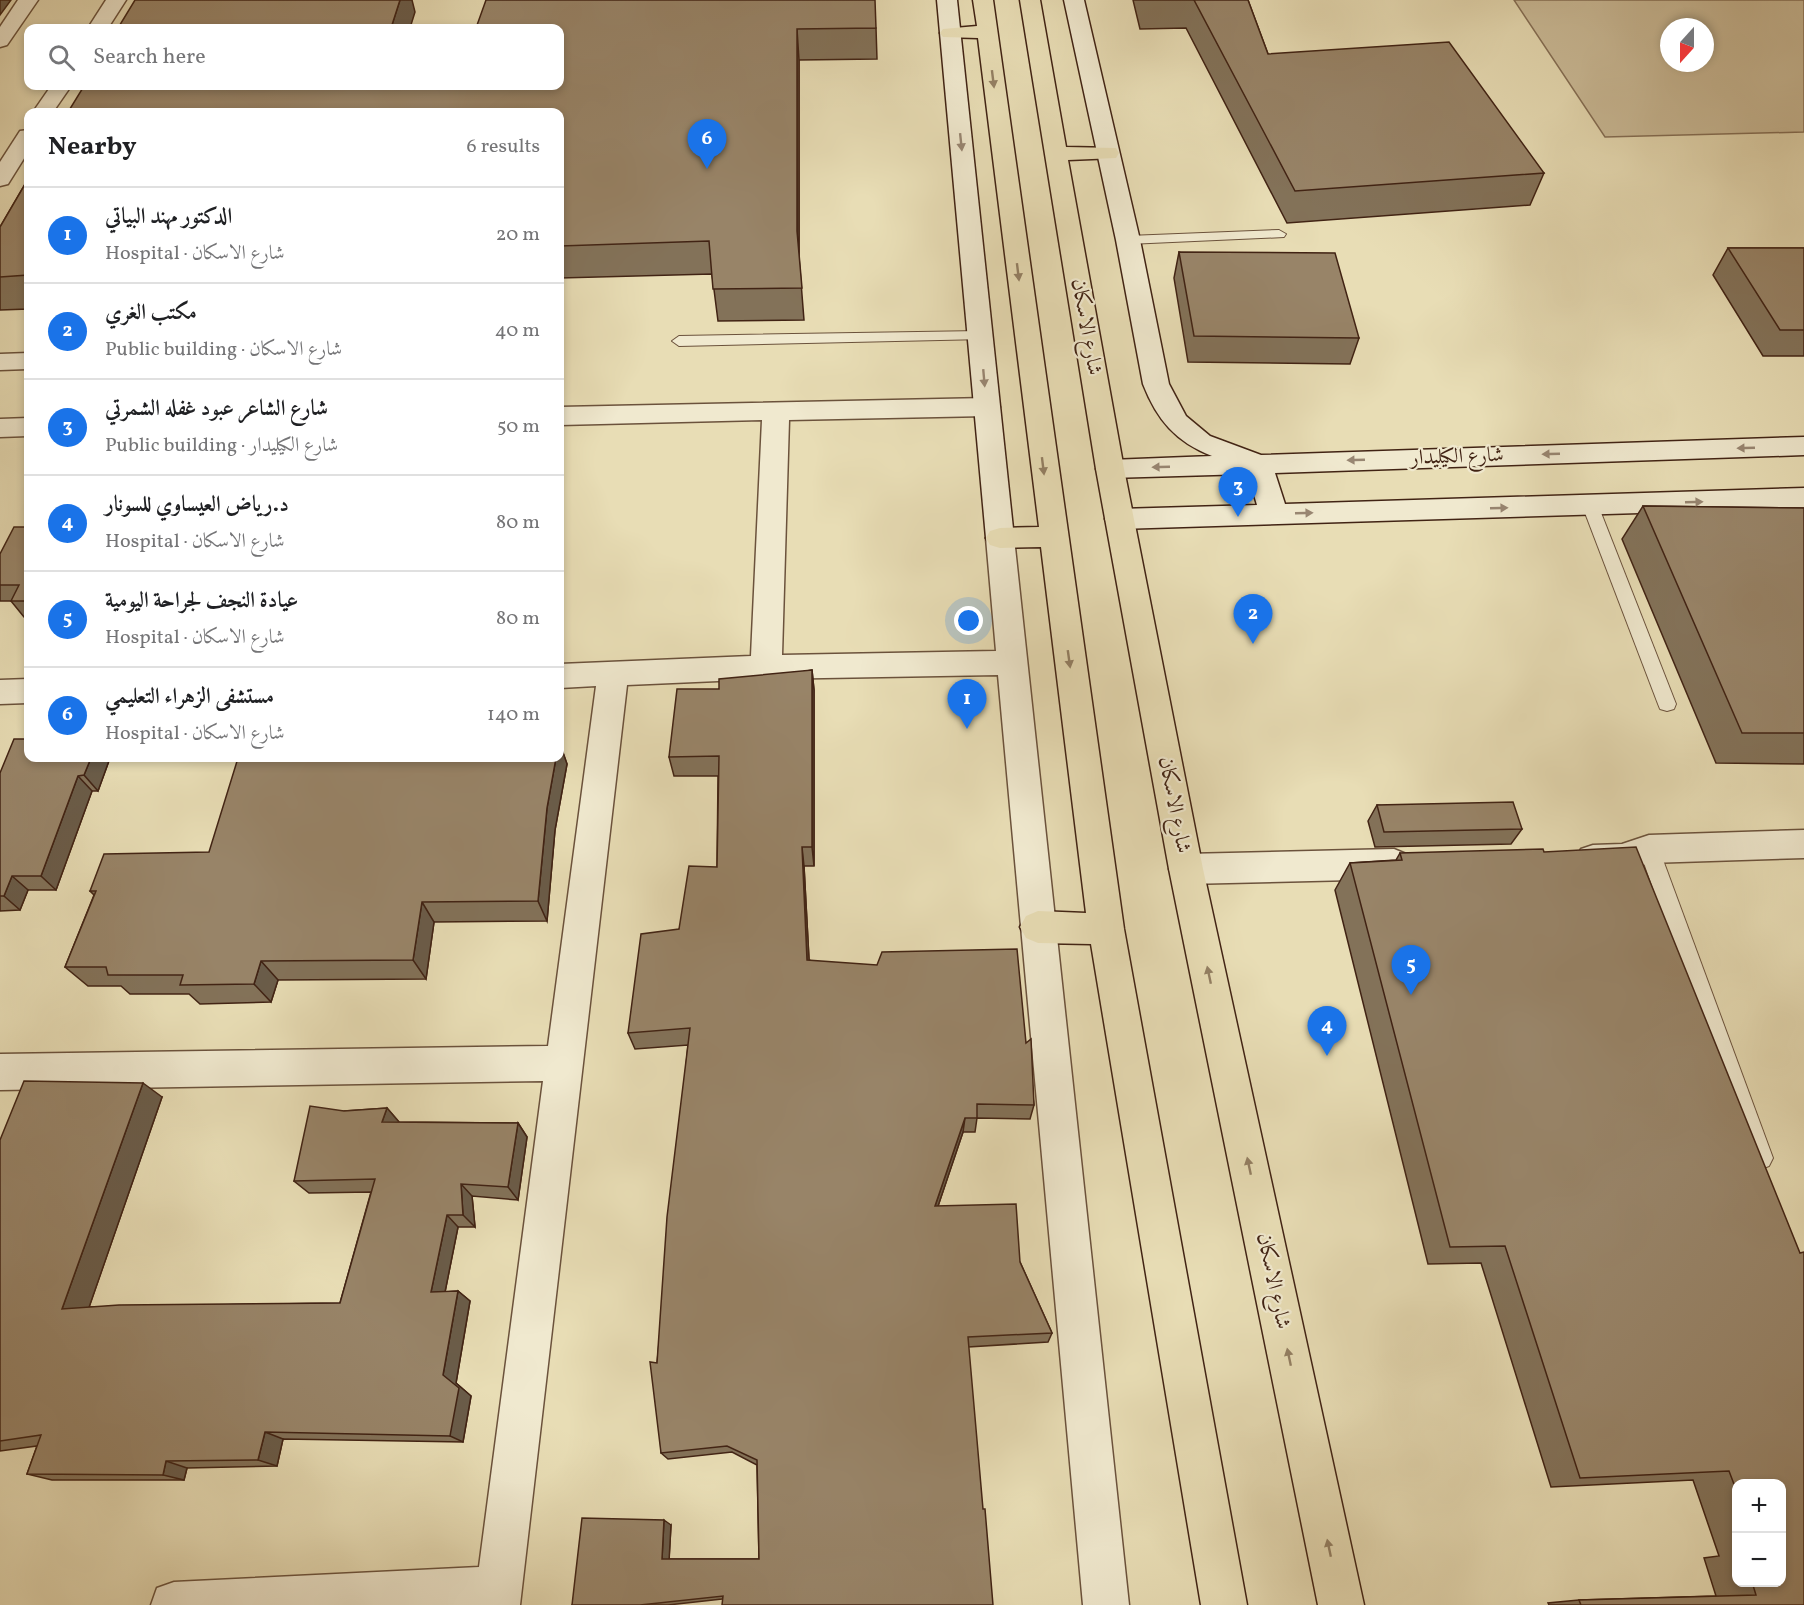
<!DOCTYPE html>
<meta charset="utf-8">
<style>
:root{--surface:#fff;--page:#f6f6f6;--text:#202124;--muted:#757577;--line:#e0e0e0;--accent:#1a73e8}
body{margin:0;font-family:Vollkorn,Amiri,serif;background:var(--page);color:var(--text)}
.controls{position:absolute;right:18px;bottom:18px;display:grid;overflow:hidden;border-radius:12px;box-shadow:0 3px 9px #0003}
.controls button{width:54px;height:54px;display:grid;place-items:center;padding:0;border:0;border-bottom:2px solid var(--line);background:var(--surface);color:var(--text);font:30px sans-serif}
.compass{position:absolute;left:1660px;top:18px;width:54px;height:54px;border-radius:50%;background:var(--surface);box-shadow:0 3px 9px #0003;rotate:201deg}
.you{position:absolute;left:969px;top:621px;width:21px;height:21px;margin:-15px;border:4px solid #fff;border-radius:50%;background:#1a73e8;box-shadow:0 0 0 9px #1a73e833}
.badge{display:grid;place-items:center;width:39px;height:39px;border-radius:50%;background:var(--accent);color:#fff;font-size:20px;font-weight:700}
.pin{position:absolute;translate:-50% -50px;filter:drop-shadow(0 2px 3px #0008)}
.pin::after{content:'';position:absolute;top:32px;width:21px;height:18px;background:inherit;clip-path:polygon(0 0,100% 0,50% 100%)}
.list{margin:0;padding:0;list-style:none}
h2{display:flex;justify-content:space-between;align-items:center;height:78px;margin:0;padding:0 24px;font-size:26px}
h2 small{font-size:20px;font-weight:400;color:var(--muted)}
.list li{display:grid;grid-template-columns:39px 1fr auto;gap:18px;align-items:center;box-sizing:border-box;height:96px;padding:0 24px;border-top:2px solid var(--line)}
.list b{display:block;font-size:22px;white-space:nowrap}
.list p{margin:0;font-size:20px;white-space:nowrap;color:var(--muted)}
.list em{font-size:20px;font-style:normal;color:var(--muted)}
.icon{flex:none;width:33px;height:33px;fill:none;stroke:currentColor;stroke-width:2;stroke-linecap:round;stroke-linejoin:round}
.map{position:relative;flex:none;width:1804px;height:1605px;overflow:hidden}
.search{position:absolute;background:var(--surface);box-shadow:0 3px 9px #0003;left:24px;top:24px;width:540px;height:66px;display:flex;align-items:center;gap:15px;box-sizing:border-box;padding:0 21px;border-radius:12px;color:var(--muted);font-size:22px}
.panel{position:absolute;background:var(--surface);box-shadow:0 3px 9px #0003;left:24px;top:108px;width:540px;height:654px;border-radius:12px}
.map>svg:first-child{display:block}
</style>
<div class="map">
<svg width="1804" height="1605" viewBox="0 0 1804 1605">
<rect width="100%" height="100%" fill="#e8ddb5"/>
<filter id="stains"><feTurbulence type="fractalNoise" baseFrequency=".00333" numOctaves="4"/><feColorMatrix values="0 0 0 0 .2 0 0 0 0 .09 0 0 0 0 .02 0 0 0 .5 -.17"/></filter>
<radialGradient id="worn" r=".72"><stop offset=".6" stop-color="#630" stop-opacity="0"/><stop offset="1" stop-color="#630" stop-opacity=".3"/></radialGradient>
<!-- green -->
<path fill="#ccbd9a" stroke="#867057" stroke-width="1.5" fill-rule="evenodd" d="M1514,0H1804V132L1605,137ZM1669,27H1705V63H1669Z"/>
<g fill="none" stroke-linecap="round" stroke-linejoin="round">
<!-- lane casing -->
<g stroke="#6b523c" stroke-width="2">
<g id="lane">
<path d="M1279,230L1286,234L1284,237L1128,244L1121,240L1128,236Z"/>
<path d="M980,331L987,336L985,339L679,346L672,341L679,336Z"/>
<path d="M1590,499L1596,501L1598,505L1676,704L1674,709L1667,711L1660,709L1658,704L1582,505L1584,501Z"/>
<path d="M1649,841L1656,843L1659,849L1773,1158L1769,1166L1761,1169L1753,1166L1749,1158L1639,849L1642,843Z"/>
</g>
</g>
<!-- street casing -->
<g stroke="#6b523c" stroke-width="3">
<g id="street">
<path d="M18,0H38L7,45L0,47V27Z"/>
<path d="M106,0H126L108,28H88Z"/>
<path d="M51,86H71L53,112H33Z"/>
<path d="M28,130V152L8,184L0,186V162L20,131Z"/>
<path d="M28,353V369L0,370V354Z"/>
<path d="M987,398L996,401L1000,407L996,413L987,416L789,420L782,655L996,651L986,538L990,531L1000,528L1010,531L1014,538L1129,1605H1083L998,675L766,679L627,685L520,1605H151L157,1588L174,1582L479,1567L543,1081L0,1090V1054L548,1046L596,686L560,688V664L751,656L762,420L560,425V407Z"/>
<path d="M28,418V436L0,437V419Z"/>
<path d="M28,679V703L0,704V680Z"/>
<path d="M1804,830V858L1649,863L1622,872L1593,873L1581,869L1576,859L1581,849L1593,845L1622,844L1649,835Z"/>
<path d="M1394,849L1406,854L1411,864L1406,874L1394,879L1186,884L1174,879L1169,869L1174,859L1186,854Z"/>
</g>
</g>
<!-- secondary casing -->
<g stroke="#412314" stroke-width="3">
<g id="secondary">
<path d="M937,0H957L1014,538L1010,545L1000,548L990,545L986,538Z"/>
<path d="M1064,0H1084L1140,240L1169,384L1186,416L1210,436L1261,455L1804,437V455L1275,473L1285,504L1804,488V508L1119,529L1109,526L1105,519L1109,512L1119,509L1257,505L1248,474L1110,478L1100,476L1096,469L1100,462L1110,460L1212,456C1176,442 1157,420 1143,384L1116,240Z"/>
</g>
</g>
<!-- primary casing -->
<g stroke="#412314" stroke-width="3">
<g id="primary">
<path d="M973,0H993L1124,929L1247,1605H1201L1091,944L1038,943L1026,938L1020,927L1026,916L1038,911L1086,913L1041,547L1000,548L990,545L986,538L990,531L1000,528L1039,527L978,38L943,37L940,33L943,29L977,26Z"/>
<path d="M1020,0H1040L1066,147L1116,148L1119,153L1116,158L1068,160L1124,469L1203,869L1364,1605H1318L1169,869L1096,469Z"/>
</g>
</g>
<!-- lane -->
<use href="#lane" fill="#f0e9cf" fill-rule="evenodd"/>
<!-- street -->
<use href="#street" fill="#f0e9cf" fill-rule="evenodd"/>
<!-- secondary -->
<use href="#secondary" fill="#f0e9cf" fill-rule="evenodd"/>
<!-- primary -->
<use href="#primary" fill="#e8ddb5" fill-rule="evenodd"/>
</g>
<!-- wall -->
<g fill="#837259" stroke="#412314" stroke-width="1.5" fill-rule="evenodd">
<path d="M1133,0H1248L1268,54L1544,173L1530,205L1287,223L1186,28L1140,29Z"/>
<path d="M560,28H876L877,59L799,60V257L804,320L718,321L712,274L560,278Z"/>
<path d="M28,179V309L0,310V227Z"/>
<path d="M1728,248H1804V356H1763L1713,275Z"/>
<path d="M1179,252L1359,338L1350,364L1188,362L1174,278Z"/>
<path d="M1643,506L1804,508V764L1716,763L1622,539Z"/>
<path d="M28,527V617H24L11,601H0V554Z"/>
<path d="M812,670L814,690V866H804L809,960L1026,1043L1034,1105L1030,1119L977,1118L975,1132H963L938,1206L1020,1262L1052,1333L1048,1342L968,1347L722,1599L668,1605H572L671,1525L669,1559H759L757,1465L732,1452L668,1459L661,1453L657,1363L688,1045L635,1049L628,1033L679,929L717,867L718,776H674L669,757L719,689Z"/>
<path d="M560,744L567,764L555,830L547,921L434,922L426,979L278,980L271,1002L200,1004L189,994H130L121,986H88L65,967L94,895L90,891L560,758Z"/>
<path d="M110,758L98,791H92L56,890H28L20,910L0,911V773Z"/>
<path d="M1377,805L1522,829L1511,844L1375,847L1368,821Z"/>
<path d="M1400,853L1804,1605H1549L1548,1603L1579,1600L1716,1596L1704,1558L1719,1556L1693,1480L1551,1487L1481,1263L1428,1264L1335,890L1350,863L1396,860ZM1737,1484L1782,1582H1737Z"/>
<path d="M162,1097L89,1307L340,1303L371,1192L309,1193L294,1181L344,1111L387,1108L399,1122L518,1123L527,1137L518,1200L472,1196L475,1227H458L445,1292L458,1291L470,1301L456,1383L471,1396L463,1442L283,1439L277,1466L187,1468L184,1480H52L27,1474L37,1446L0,1451V1140Z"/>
</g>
<!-- shaded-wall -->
<g fill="#6a5c49" stroke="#412314" stroke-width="1.5">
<path d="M0,0H11L0,15Z"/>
<path d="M400,0H412L415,12L410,28H391Z"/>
<path d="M797,29L799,60V263L797,231Z"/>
<path d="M812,670L814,690V866L812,847Z"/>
<path d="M560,744L567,764L555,830L547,921L538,901L547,808L556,758H560Z"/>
<path d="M91,758H110L98,791L84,775Z"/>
<path d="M78,776L92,791L56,890L41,876Z"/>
<path d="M802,847L804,866L810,977L807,960Z"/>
<path d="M12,876L28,890L20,910L4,896Z"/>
<path d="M422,902L434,922L426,979L413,960Z"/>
<path d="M261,961L278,980L271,1002L254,984Z"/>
<path d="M143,1083L162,1097L85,1319L62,1309Z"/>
<path d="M387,1108L399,1122L395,1136L382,1122Z"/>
<path d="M965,1118L963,1132L934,1218L935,1206Z"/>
<path d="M518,1123L527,1137L518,1200L508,1187Z"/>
<path d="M461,1184L472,1196L475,1227L463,1215Z"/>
<path d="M447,1215L458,1227L443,1302L431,1292Z"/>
<path d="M458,1291L470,1301L456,1383L471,1396L463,1442L450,1436L443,1375Z"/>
<path d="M265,1432L283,1439L277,1466L258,1460Z"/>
<path d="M166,1461L187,1468L184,1480L163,1475Z"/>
<path d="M664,1520L671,1525L669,1562L662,1559Z"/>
</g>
<!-- building -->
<g fill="#988468" stroke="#412314" stroke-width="1.5">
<path d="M135,0H400L391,28H118Z"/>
<path d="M486,0H875L876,28L797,29V231L802,288L713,289L709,241L560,246V112H68L84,86H560V28H476Z"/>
<path d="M1194,0H1248L1268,54L1449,42L1544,173L1295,191Z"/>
<path d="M28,179V275L0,277V227Z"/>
<path d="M1728,248H1804V330H1780Z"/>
<path d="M1179,252L1335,253L1359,338L1194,336Z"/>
<path d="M1643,506L1804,508V733H1742Z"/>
<path d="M14,527H28V601H11L19,585H0V554Z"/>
<path d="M812,670V847H802L807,960L877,965L882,952L1017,949L1026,1043L1031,1039L1034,1105L977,1104V1118H965L935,1206L1016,1204L1020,1262L1052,1333L968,1337L983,1509H985L993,1605H722L723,1596L640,1605H572L582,1518L664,1520L662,1559H759L757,1460L727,1446L661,1453L650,1362L657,1363L667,1217L690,1028L628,1033L641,934L679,929L689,866L717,867L719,756L669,757L677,689H719V679Z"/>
<path d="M14,739H28V758H91L84,775L78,776L41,876H12L4,896H0V773Z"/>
<path d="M238,758H556L547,808L538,901L422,902L413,960L261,961L254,984L180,985L183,975H108L106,967H65L96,891H90L104,854L209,852Z"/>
<path d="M1513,802L1522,829L1384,832L1377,805Z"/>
<path d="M1636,847L1800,1253L1804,1252V1605H1581L1579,1600L1756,1595L1752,1582H1782V1484H1737V1492L1729,1471L1580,1478L1505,1246L1450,1247L1350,863L1402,860L1400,853L1543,849L1544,852Z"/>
<path d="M24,1081L143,1083L62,1309L119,1305L340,1303L375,1179L294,1181L310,1106L344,1111L387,1108L382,1122L518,1123L508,1187L461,1184L463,1215H447L431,1292L458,1291L443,1375L459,1388L450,1436L265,1432L258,1460L166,1461L163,1475L27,1474L41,1435L0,1441V1140Z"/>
</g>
<!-- one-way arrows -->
<defs><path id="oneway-solid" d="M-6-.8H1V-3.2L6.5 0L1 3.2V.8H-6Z" transform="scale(1.5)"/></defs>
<g fill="#948064">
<use href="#oneway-solid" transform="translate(993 79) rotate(83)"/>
<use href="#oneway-solid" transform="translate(1018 272) rotate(83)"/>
<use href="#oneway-solid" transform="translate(1043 466) rotate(83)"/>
<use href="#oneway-solid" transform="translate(1069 659) rotate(82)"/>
<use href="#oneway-solid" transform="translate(1209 975) rotate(-102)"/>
<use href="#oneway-solid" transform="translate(1249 1166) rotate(-102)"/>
<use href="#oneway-solid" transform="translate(1289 1357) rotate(-102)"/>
<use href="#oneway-solid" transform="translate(1329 1548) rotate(-102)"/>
</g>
<g fill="#988672">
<use href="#oneway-solid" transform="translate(961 142) rotate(84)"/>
<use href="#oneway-solid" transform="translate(984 378) rotate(85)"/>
<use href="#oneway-solid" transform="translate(1746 448) rotate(178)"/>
<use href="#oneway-solid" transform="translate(1551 454) rotate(178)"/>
<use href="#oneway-solid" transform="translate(1356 460) rotate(178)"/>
<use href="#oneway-solid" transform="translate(1161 467) rotate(178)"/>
<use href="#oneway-solid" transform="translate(1694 502) rotate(-2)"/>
<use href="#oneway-solid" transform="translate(1499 508) rotate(-2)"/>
<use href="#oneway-solid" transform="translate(1304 513) rotate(-2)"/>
</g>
<g text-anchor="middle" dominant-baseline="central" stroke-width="4.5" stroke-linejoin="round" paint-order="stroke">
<!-- street labels -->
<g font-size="21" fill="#412314" stroke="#f0e9cf">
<text transform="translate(1086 327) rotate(80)">شارع الاسكان</text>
<text transform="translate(1457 457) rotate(-2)">شارع الكيليدار</text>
<text transform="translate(1174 805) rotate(79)">شارع الاسكان</text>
<text transform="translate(1273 1281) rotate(78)">شارع الاسكان</text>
</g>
</g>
<rect width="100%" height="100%" filter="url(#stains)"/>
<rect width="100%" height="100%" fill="url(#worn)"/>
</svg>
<div class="controls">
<button>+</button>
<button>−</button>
</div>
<svg class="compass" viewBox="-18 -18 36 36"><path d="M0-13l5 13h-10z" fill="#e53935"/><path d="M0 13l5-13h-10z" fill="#757577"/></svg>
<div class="you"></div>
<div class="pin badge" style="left:967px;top:729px">1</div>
<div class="pin badge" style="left:1253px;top:644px">2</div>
<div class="pin badge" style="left:1238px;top:517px">3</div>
<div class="pin badge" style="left:1327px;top:1056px">4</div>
<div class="pin badge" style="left:1411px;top:995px">5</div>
<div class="pin badge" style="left:707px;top:169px">6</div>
<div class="search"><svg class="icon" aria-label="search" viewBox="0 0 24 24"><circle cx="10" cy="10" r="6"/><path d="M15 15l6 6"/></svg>Search here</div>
<section class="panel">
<h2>Nearby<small>6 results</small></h2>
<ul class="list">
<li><span class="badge">1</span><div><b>الدكتور مهند البياتي</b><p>Hospital · شارع الاسكان</p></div><em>20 m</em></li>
<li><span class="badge">2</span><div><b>مكتب الغري</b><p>Public building · شارع الاسكان</p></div><em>40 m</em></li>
<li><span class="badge">3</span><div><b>شارع الشاعر عبود غفله الشمرتي</b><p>Public building · شارع الكيليدار</p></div><em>50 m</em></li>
<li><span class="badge">4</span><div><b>د.رياض العيساوي للسونار</b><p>Hospital · شارع الاسكان</p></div><em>80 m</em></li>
<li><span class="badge">5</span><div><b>عيادة النجف لجراحة اليومية</b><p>Hospital · شارع الاسكان</p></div><em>80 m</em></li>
<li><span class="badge">6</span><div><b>مستشفى الزهراء التعليمي</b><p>Hospital · شارع الاسكان</p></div><em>140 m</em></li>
</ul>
</section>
</div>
